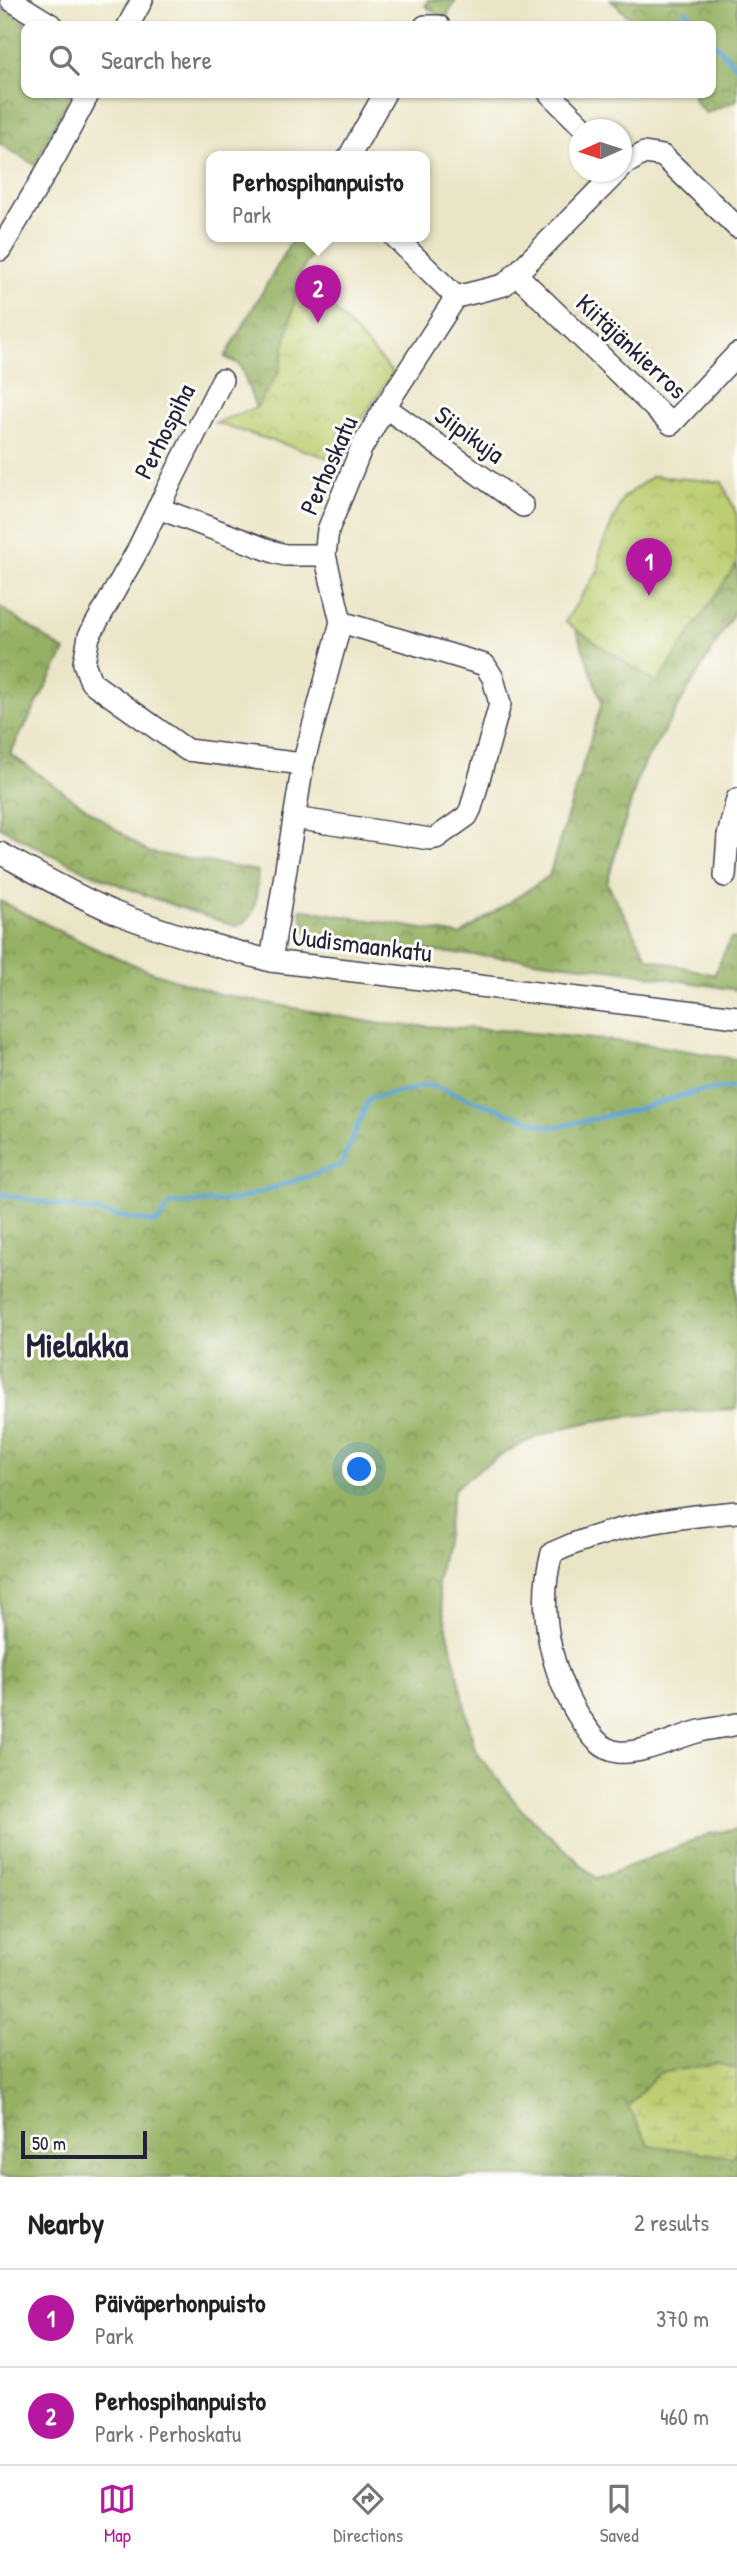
<!DOCTYPE html>
<meta charset="utf-8">
<style>
:root{--surface:#fff;--page:#f2f2f2;--text:#202124;--muted:#757577;--line:#e0e0e0;--accent:#b5179e}
body{margin:0;font-family:"Patrick Hand",sans-serif;background:var(--page);color:var(--text)}
.compass{position:absolute;left:569px;top:119px;width:63px;height:63px;border-radius:50%;background:var(--surface);box-shadow:0 2px 5px #0004;rotate:267deg}
.scale{position:absolute;left:21px;bottom:18px;width:126px;box-sizing:border-box;padding-left:7px;border:4px solid #22223b;border-top:0;font-size:19px;line-height:24px;white-space:nowrap;color:#22223b;-webkit-text-stroke:5px #fdfcf7;paint-order:stroke}
.you{position:absolute;left:360px;top:1470px;width:24px;height:24px;margin:-18px;border:5px solid #fff;border-radius:50%;background:#1a73e8;box-shadow:0 0 0 10px #1a73e833}
.badge{display:grid;place-items:center;width:46px;height:46px;border-radius:50%;background:var(--accent);color:#fff;font-size:23px;font-weight:700}
.pin{position:absolute;translate:-50% -58px;filter:drop-shadow(0 2px 4px #0008)}
.pin::after{content:'';position:absolute;top:37px;width:24px;height:21px;background:inherit;clip-path:polygon(0 0,100% 0,50% 100%)}
.popup{position:absolute;left:206px;top:151px;width:224px;height:91px;box-sizing:border-box;display:grid;place-content:center;border-radius:14px;background:var(--surface);filter:drop-shadow(0 2px 5px #0005);font-size:23px;white-space:nowrap;color:var(--muted)}
.popup b{font-size:26px;color:var(--text)}
.popup::after{content:'';position:absolute;left:50%;top:100%;margin-left:-14px;border:14px solid transparent;border-top-color:var(--surface)}
.list{margin:0;padding:0;list-style:none}
h2{display:flex;justify-content:space-between;align-items:center;height:91px;margin:0;padding:0 28px;font-size:30px}
h2 small{font-size:23px;font-weight:400;color:var(--muted)}
.list li{display:grid;grid-template-columns:46px 1fr auto;gap:21px;align-items:center;box-sizing:border-box;height:98px;padding:0 28px;border-top:2px solid var(--line)}
.list b{display:block;font-size:26px;white-space:nowrap}
.list p{margin:0;font-size:23px;white-space:nowrap;color:var(--muted)}
.list em{font-size:23px;font-style:normal;color:var(--muted)}
.icon{flex:none;width:38px;height:38px;fill:none;stroke:currentColor;stroke-width:2;stroke-linecap:round;stroke-linejoin:round}
.map{position:relative;flex:none;width:737px;height:2177px;overflow:hidden}
.search{position:absolute;background:var(--surface);box-shadow:0 2px 5px #0004;left:21px;right:21px;top:21px;height:77px;display:flex;align-items:center;gap:18px;box-sizing:border-box;padding:0 24px;border-radius:14px;color:var(--muted);font-size:26px}
.sheet{height:287px;background:var(--surface)}
nav{display:flex;justify-content:space-around;align-items:center;box-sizing:border-box;height:98px;border-top:2px solid var(--line);background:var(--surface);font-size:19px;color:var(--muted)}
nav a{display:grid;justify-items:center;gap:4px}
nav .on{color:var(--accent)}
.map>svg:first-child{display:block}
</style>
<div class="map">
<svg width="737" height="2177" viewBox="0 0 737 2177">
<defs>
<pattern id="forest-crowns" width="20" height="18" patternUnits="userSpaceOnUse" patternTransform="scale(1.75)"><rect width="20" height="18" fill="#95b163"/><path d="M2 6a3 3 0 1 1 6 0M12 15a3 3 0 1 1 6 0" fill="none" stroke="#799053"/></pattern>
<pattern id="wetland-marsh" width="20" height="14" patternUnits="userSpaceOnUse" patternTransform="scale(1.75)"><rect width="20" height="14" fill="#bcce71"/><path d="M1 5h8M5 5V1M11 12h8M15 12V8" fill="none" stroke="#a1b163"/></pattern>
<pattern id="park-crowns" width="20" height="18" patternUnits="userSpaceOnUse" patternTransform="scale(1.75)"><rect width="20" height="18" fill="#bcce71"/><path d="M2 6a3 3 0 1 1 6 0M12 15a3 3 0 1 1 6 0" fill="none" stroke="#a1b163"/></pattern>
</defs>
<rect width="100%" height="100%" fill="#fdfcf7"/>
<filter id="ink" filterUnits="userSpaceOnUse"><feTurbulence type="fractalNoise" baseFrequency=".0143" numOctaves="2"/><feDisplacementMap in="SourceGraphic" scale="14" xChannelSelector="R" yChannelSelector="G"/><feConvolveMatrix kernelMatrix="1 2 1 2 8 2 1 2 1" color-interpolation-filters="sRGB"/></filter>
<filter id="wash" filterUnits="userSpaceOnUse"><feTurbulence type="fractalNoise" baseFrequency=".00686" numOctaves="4" result="noise"/><feDisplacementMap in="SourceGraphic" scale="28" xChannelSelector="R" yChannelSelector="G"/><feGaussianBlur stdDeviation="1.57" result="paint"/><feColorMatrix in="noise" values="0 0 0 0 0 0 0 0 0 0 0 0 0 0 0 0 0 1.4 0 .05"/><feComposite in="paint" operator="in"/></filter>
<g filter="url(#wash)">
<rect width="100%" height="100%" fill="#ebe5c7"/>
<!-- forest -->
<g fill="url(#forest-crowns)" stroke="#5c6a4f" stroke-width="2">
<path d="M428,0H456L445,19L425,6Z"/>
<path d="M611,0H737V100L706,113L696,103L693,93H711V26H638Z"/>
<path d="M0,7L32,26H26V93H71L35,165L0,144Z"/>
<path d="M294,237H321L301,273L279,372L256,408L240,365L225,357Z"/>
<path d="M737,562V608L640,771L607,883L648,958L714,975L731,938L737,939V990L622,971L526,959L373,947L309,935L304,926L300,909L460,935L549,876L602,702L575,627Z"/>
<path d="M0,607L65,651L10,754L148,852L258,871C256,891 259,921 236,926C153,900 75,871 0,827Z"/>
<path d="M0,901L94,948L152,972L219,994L381,1024L501,1030L645,1044L737,1059V1409C681,1412 616,1413 561,1429C522,1440 485,1463 454,1489L437,1585L475,1750L521,1809L597,1879L712,1833L737,1829V2069L717,2063L731,2157L737,2152V2177H0Z"/>
</g>
<!-- wetland -->
<path fill="url(#wetland-marsh)" stroke="#6f7856" stroke-width="2" d="M717,2063L737,2069V2152L732,2157L649,2145L628,2107L657,2074Z"/>
<!-- park -->
<g fill="url(#park-crowns)" stroke="#6f7856" stroke-width="2">
<path d="M301,273L393,373L364,416L342,462L215,423L256,408L279,372Z"/>
<path d="M652,476L722,482L737,515V563L657,683L565,622L599,569L600,551L623,498Z"/>
</g>
<g fill="none" stroke-linecap="round" stroke-linejoin="round">
<!-- stream -->
<g stroke="#5aa3d1" stroke-width="5">
<path d="M685,10L699,26"/>
<path d="M711,39L737,68"/>
<path d="M0,1194L156,1223L171,1204L237,1200L341,1165L369,1099L429,1084L551,1128L630,1111L699,1091L737,1086"/>
</g>
</g>
</g>
<g filter="url(#ink)">
<g fill="none" stroke-linecap="round" stroke-linejoin="round">
<!-- minor casing -->
<g stroke="#403f50" stroke-width="24">
<g id="minor">
<path d="M11,0L53,26"/>
<path d="M128,26L142,0"/>
<path d="M425,26H439"/>
<path d="M549,93L586,130"/>
<path d="M349,157L385,93"/>
<path d="M622,166L644,153L663,156L737,227"/>
<path d="M395,237L456,297"/>
<path d="M0,250L55,157L89,93"/>
<path d="M516,274L671,424L737,354"/>
<path d="M385,407L523,506"/>
<path d="M158,508L222,380"/>
<path d="M303,764L187,750L91,682L84,663L89,636L135,555L158,508L274,552L285,555H325"/>
<path d="M294,818L430,839L436,838L467,816L471,808L500,704L493,678L485,665L341,622"/>
<path d="M728,836L737,799"/>
<path d="M0,853C38,874 76,896 116,913C166,933 219,947 271,961L737,1017"/>
<path d="M725,876L728,836L737,838"/>
<path d="M271,961L303,764L341,622L325,555L328,530L361,449L385,407L456,297L504,285L516,274L617,172"/>
<path d="M737,1512C675,1517 609,1526 552,1553C536,1608 551,1675 582,1722C591,1735 601,1750 618,1752C641,1755 677,1737 700,1731C712,1728 725,1727 737,1724"/>
</g>
</g>
<!-- minor -->
<use href="#minor" stroke="#fff" stroke-width="21"/>
</g>
</g>
<g text-anchor="middle" dominant-baseline="central" stroke-width="6" stroke-linejoin="round" paint-order="stroke">
<!-- street labels -->
<g font-size="26" fill="#22223b" stroke="#fdfcf7">
<text transform="translate(632 346) rotate(43)">Kiitäjänkierros</text>
<text transform="translate(164 431) rotate(-63)">Perhospiha</text>
<text transform="translate(470 434) rotate(36)">Siipikuja</text>
<text transform="translate(328 465) rotate(-66)">Perhoskatu</text>
<text transform="translate(362 944) rotate(7)">Uudismaankatu</text>
</g>
<!-- district labels -->
<g font-size="33" font-weight="bold" fill="#22223b" stroke="#fdfcf7">
<text x="77" y="1345">Mielakka</text>
</g>
</g>
</svg>
<svg class="compass" viewBox="-18 -18 36 36"><path d="M0-13l5 13h-10z" fill="#e53935"/><path d="M0 13l5-13h-10z" fill="#757577"/></svg>
<div class="scale">50 m</div>
<div class="you"></div>
<div class="pin badge" style="left:649px;top:596px">1</div>
<div class="pin badge" style="left:318px;top:323px">2</div>
<div class="popup"><b>Perhospihanpuisto</b>Park</div>
<div class="search"><svg class="icon" aria-label="search" viewBox="0 0 24 24"><circle cx="10" cy="10" r="6"/><path d="M15 15l6 6"/></svg>Search here</div>
</div>
<section class="sheet">
<h2>Nearby<small>2 results</small></h2>
<ul class="list">
<li><span class="badge">1</span><div><b>Päiväperhonpuisto</b><p>Park</p></div><em>370 m</em></li>
<li><span class="badge">2</span><div><b>Perhospihanpuisto</b><p>Park · Perhoskatu</p></div><em>460 m</em></li>
</ul>
</section>
<nav>
<a class="on"><svg class="icon" aria-label="map" viewBox="0 0 24 24"><path d="M3 6l6-2 6 2 6-2v14l-6 2-6-2-6 2zM9 4v14M15 6v14"/></svg>Map</a>
<a><svg class="icon" aria-label="directions" viewBox="0 0 24 24"><path d="M12 3l9 9-9 9-9-9zM9 14v-3h6M13 9l2 2-2 2"/></svg>Directions</a>
<a><svg class="icon" aria-label="saved" viewBox="0 0 24 24"><path d="M7 4h10v16l-5-4-5 4z"/></svg>Saved</a>
</nav>
